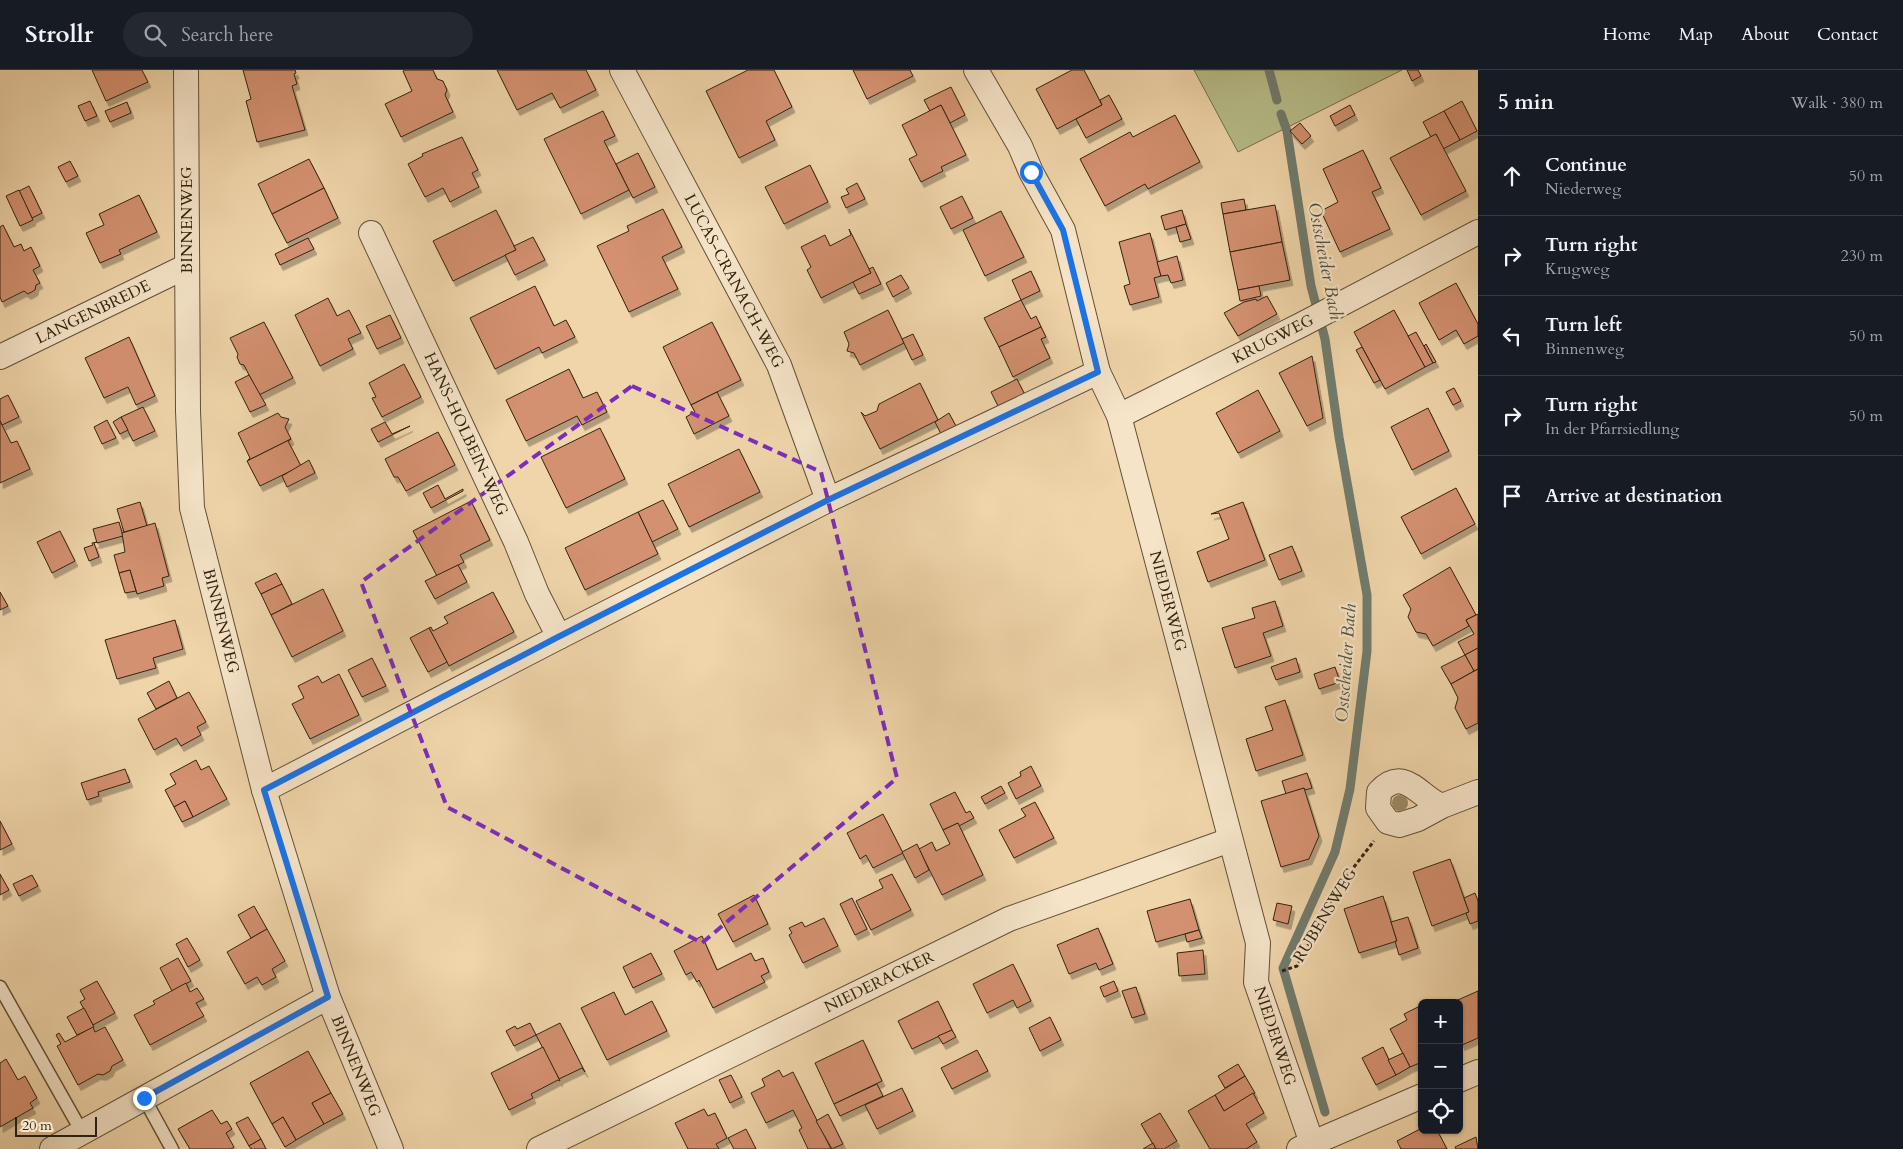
<!DOCTYPE html>
<meta charset="utf-8">
<style>
:root{--surface:#171b24;--page:#242831;--text:#f1f3f6;--muted:#9ea1a6;--line:#363941}
body{margin:0;font-family:Cardo,serif;background:var(--page);color:var(--text)}
.controls{position:absolute;right:15px;bottom:15px;display:grid;overflow:hidden;border-radius:8px;box-shadow:0 1px 4px #0004}
.controls button{width:45px;height:45px;display:grid;place-items:center;padding:0;border:0;border-bottom:1px solid var(--line);background:var(--surface);color:var(--text);font:25px sans-serif}
.scale{position:absolute;left:15px;bottom:12px;width:82px;box-sizing:border-box;padding-left:5px;border:2px solid #32230e;border-top:0;font-size:14px;line-height:18px;white-space:nowrap;color:#32230e;-webkit-text-stroke:4px #f5e4c8;paint-order:stroke}
.stop{position:absolute;width:15px;height:15px;margin:-11px;border:4px solid #1a73e8;border-radius:50%;background:#fff}
.stop.end{background:#1a73e8;border-color:#fff;box-shadow:0 1px 5px #0008}
.list{margin:0;padding:0;list-style:none}
h2{display:flex;justify-content:space-between;align-items:center;height:65px;margin:0;padding:0 20px;font-size:21px}
h2 small{font-size:16px;font-weight:400;color:var(--muted)}
.list li{display:grid;grid-template-columns:32px 1fr auto;gap:15px;align-items:center;box-sizing:border-box;height:80px;padding:0 20px;border-top:1px solid var(--line)}
.list b{display:block;font-size:19px;white-space:nowrap}
.list p{margin:0;font-size:16px;white-space:nowrap;color:var(--muted)}
.list em{font-size:16px;font-style:normal;color:var(--muted)}
.icon{flex:none;width:28px;height:28px;fill:none;stroke:currentColor;stroke-width:2;stroke-linecap:round;stroke-linejoin:round}
.map{position:relative;flex:none;width:1478px;height:1079px;overflow:hidden}
header{display:flex;align-items:center;gap:30px;box-sizing:border-box;height:70px;padding:0 25px;background:var(--surface);border-bottom:1px solid var(--line)}
header strong{font-size:24px}
nav{display:flex;gap:28px;margin-inline-start:auto;font-size:18px}
.search{width:350px;height:45px;background:var(--page);display:flex;align-items:center;gap:12px;box-sizing:border-box;padding:0 18px;border-radius:28px;color:var(--muted);font-size:19px}
main{display:flex}
aside{flex:1;background:var(--surface)}
.map>svg:first-child{display:block}
</style>
<header>
<strong>Strollr</strong>
<div class="search"><svg class="icon" aria-label="search" viewBox="0 0 24 24"><circle cx="10" cy="10" r="6"/><path d="M15 15l6 6"/></svg>Search here</div>
<nav><a>Home</a><a>Map</a><a>About</a><a>Contact</a></nav>
</header>
<main>
<div class="map">
<svg width="1478" height="1079" viewBox="0 0 1478 1079">
<defs>
<filter id="shadow"><feDropShadow dx="3" dy="5.5" stdDeviation="0" flood-color="#0004"/></filter>
</defs>
<rect width="100%" height="100%" fill="#f0d5aa"/>
<filter id="stains"><feTurbulence type="fractalNoise" baseFrequency=".004" numOctaves="4"/><feColorMatrix values="0 0 0 0 .2 0 0 0 0 .09 0 0 0 0 .02 0 0 0 .5 -.17"/></filter>
<radialGradient id="worn" r=".72"><stop offset=".6" stop-color="#630" stop-opacity="0"/><stop offset="1" stop-color="#630" stop-opacity=".3"/></radialGradient>
<!-- green -->
<path fill="#b7be8b" stroke="#74704c" d="M1194,0H1402L1238,82Z"/>
<g fill="none" stroke-linecap="round" stroke-linejoin="round">
<!-- stream -->
<g stroke="#717c6e" stroke-width="9">
<path d="M1269,0L1277,30"/>
<path d="M1281,44L1287,61L1311,216L1325,269L1339,367L1367,525V581L1350,719L1335,782L1283,898L1325,1042"/>
</g>
</g>
<!-- building -->
<g fill="#d49171" stroke="#32230e" filter="url(#shadow)">
<path d="M92,0H142L148,12L106,31Z"/>
<path d="M243,0H295L296,3L294,4L297,14L292,16L305,60L257,72L246,31L251,29Z"/>
<path d="M405,0H433L437,9L443,11L447,20L445,25L453,42L401,67L385,34L412,21L403,1Z"/>
<path d="M497,0H586L596,20L560,38L552,23L517,40Z"/>
<path d="M748,0H774L792,37L766,51L775,70L739,88L706,21Z"/>
<path d="M853,0H910L913,6L867,29Z"/>
<path d="M1072,0H1084L1102,35L1057,59L1036,19Z"/>
<path d="M1407,0H1418L1421,6L1412,11Z"/>
<path d="M951,17L965,45L950,53L941,35L930,41L924,30Z"/>
<path d="M1109,25L1122,49L1086,68L1076,49L1102,35L1100,30Z"/>
<path d="M90,31L97,46L85,51L78,36Z"/>
<path d="M1462,31L1477,61L1460,70L1444,41Z"/>
<path d="M127,32L131,43L110,52L105,41Z"/>
<path d="M941,35L966,85L941,97L943,101L921,112L909,89L917,85L902,55Z"/>
<path d="M1350,35L1355,45L1335,56L1330,46Z"/>
<path d="M603,41L615,66L604,71L629,120L581,144L544,69Z"/>
<path d="M1444,41L1460,70L1443,79L1436,64L1431,67L1423,52Z"/>
<path d="M1175,45L1200,92L1148,119L1145,114L1105,136L1080,89L1130,62L1133,67Z"/>
<path d="M1300,53L1311,66L1302,74L1290,61Z"/>
<path d="M1436,64L1466,121L1421,145L1390,88Z"/>
<path d="M462,67L478,100L472,103L479,117L450,132L443,118L425,127L408,94L423,86L422,84Z"/>
<path d="M1363,80L1381,118L1372,122L1390,159L1340,182L1321,141L1338,132L1323,99Z"/>
<path d="M638,83L655,117L633,128L616,94Z"/>
<path d="M309,89L324,118L272,144L258,114Z"/>
<path d="M70,91L78,106L66,112L58,97Z"/>
<path d="M810,95L828,132L784,154L765,117Z"/>
<path d="M857,113L865,129L846,138L841,127L849,124L846,119Z"/>
<path d="M29,116L42,143L32,148L19,121Z"/>
<path d="M324,118L338,148L287,173L272,144Z"/>
<path d="M19,120L33,150L20,156L6,126Z"/>
<path d="M139,125L157,162L119,180L121,184L100,193L86,163L104,155L99,144Z"/>
<path d="M962,126L973,148L951,159L940,137Z"/>
<path d="M1244,129L1246,140L1223,144L1221,133Z"/>
<path d="M1275,135L1282,172L1230,182L1223,144Z"/>
<path d="M663,139L682,177L662,187L678,219L629,242L597,176L629,161L627,156Z"/>
<path d="M496,140L516,180L453,211L433,171Z"/>
<path d="M1182,140L1186,154L1165,160L1161,146Z"/>
<path d="M1001,141L1024,187L985,206L963,160Z"/>
<path d="M1186,154L1191,169L1180,172L1176,157Z"/>
<path d="M3,155L14,177L21,174L24,181L31,177L40,196L33,200L40,213L36,215L35,220L28,224L24,221L2,232L0,227V157Z"/>
<path d="M849,159L871,203L821,228L807,200L811,197L801,177L825,165L830,176L851,165Z"/>
<path d="M1150,163L1161,206L1154,208L1159,227L1130,235L1124,216L1130,214L1119,172Z"/>
<path d="M533,167L545,190L515,205L505,185L516,180L514,176Z"/>
<path d="M308,168L314,179L280,195L275,184Z"/>
<path d="M1282,172L1290,210L1238,220L1230,182Z"/>
<path d="M1177,186L1183,210L1171,213L1168,205L1161,206L1157,192Z"/>
<path d="M873,197L881,214L859,224L853,212L871,203L869,199Z"/>
<path d="M1031,201L1040,221L1021,230L1012,210Z"/>
<path d="M901,205L909,218L893,227L886,213Z"/>
<path d="M1456,213L1478,254V266L1464,274L1456,260L1439,270L1419,233Z"/>
<path d="M535,216L554,256L566,250L575,267L542,283L539,277L495,299L470,248Z"/>
<path d="M1259,216L1261,226L1240,231L1238,220Z"/>
<path d="M1267,226L1277,244L1238,266L1224,243L1244,232L1256,229L1257,231Z"/>
<path d="M328,228L337,246L349,240L361,263L348,269L353,279L320,296L295,245Z"/>
<path d="M1021,230L1031,249L1036,246L1041,257L999,277L984,248Z"/>
<path d="M888,240L904,273L860,295L854,283L847,281L849,274L844,262Z"/>
<path d="M1394,240L1425,297L1385,319L1354,262Z"/>
<path d="M390,245L401,268L377,279L366,256Z"/>
<path d="M264,252L293,308L259,325L244,295L240,294L237,287L238,284L230,268Z"/>
<path d="M712,252L741,310L691,335L663,277Z"/>
<path d="M1041,257L1046,267L1041,269L1050,288L1013,307L999,277Z"/>
<path d="M1416,262L1433,293L1425,297L1408,266Z"/>
<path d="M913,264L923,285L912,290L902,269Z"/>
<path d="M129,267L155,326L136,335L128,317L104,328L85,288Z"/>
<path d="M1426,274L1436,292L1433,293L1424,276Z"/>
<path d="M1362,277L1380,310L1374,313L1356,280Z"/>
<path d="M1312,286L1323,348L1307,356L1279,303Z"/>
<path d="M404,294L421,327L382,347L372,328L376,327L369,313Z"/>
<path d="M569,299L583,328L597,322L607,342L582,355L577,346L526,371L506,330Z"/>
<path d="M249,305L266,335L250,342L235,312Z"/>
<path d="M1017,309L1025,325L999,338L991,322Z"/>
<path d="M920,313L938,350L880,379L861,342L865,346L877,341L879,334Z"/>
<path d="M1454,318L1461,331L1453,335L1446,322Z"/>
<path d="M1258,320L1280,361L1238,383L1216,343Z"/>
<path d="M717,322L729,346L694,364L686,347L695,342L691,335Z"/>
<path d="M8,325L19,347L2,355L0,351V329Z"/>
<path d="M143,337L155,361L133,371L121,347Z"/>
<path d="M1428,338L1449,381L1412,400L1391,357Z"/>
<path d="M278,343L281,347L289,349L285,357L291,369L247,391L250,388L238,363Z"/>
<path d="M949,343L957,358L942,366L935,352Z"/>
<path d="M121,347L128,360L120,364L113,352Z"/>
<path d="M107,350L116,368L102,374L94,357Z"/>
<path d="M0,351L11,373L17,371L30,399L0,413Z"/>
<path d="M385,352L392,364L410,356L378,372L371,359Z"/>
<path d="M600,358L625,409L566,438L541,387Z"/>
<path d="M438,362L455,395L406,421L398,407H394L385,389Z"/>
<path d="M291,369L288,371L301,396L260,416L247,391Z"/>
<path d="M739,379L760,422L689,457L668,414Z"/>
<path d="M309,390L315,403L287,417L282,406Z"/>
<path d="M438,415L445,429L463,419V421L431,438L423,423Z"/>
<path d="M1456,418L1475,454L1421,484L1401,447Z"/>
<path d="M663,430L678,459L652,472L638,442Z"/>
<path d="M471,431L490,470L460,485L464,492L437,506L413,461Z"/>
<path d="M140,432L147,456L124,462L117,439Z"/>
<path d="M1243,432L1265,490L1208,512L1197,482L1229,469L1219,443L1211,444Z"/>
<path d="M638,442L658,484L585,520L565,478Z"/>
<path d="M119,452L123,466L97,473L93,459Z"/>
<path d="M155,453L169,506L162,508L164,516L137,524L130,500L119,503L114,485L125,482L122,463Z"/>
<path d="M60,461L75,491L52,503L37,472Z"/>
<path d="M97,472L94,473L99,487L89,491L84,478L93,475L92,473Z"/>
<path d="M1292,476L1302,501L1279,510L1269,485Z"/>
<path d="M458,495L467,512L435,529L425,511Z"/>
<path d="M1450,497L1476,545L1466,550L1469,556L1433,576L1426,564L1416,562L1408,547L1411,539L1403,525Z"/>
<path d="M130,500L136,521L125,523L119,503Z"/>
<path d="M276,503L282,514L261,524L255,513Z"/>
<path d="M282,514L292,534L271,545L261,524Z"/>
<path d="M323,519L343,561L292,587L271,545Z"/>
<path d="M0,522L8,536L0,540Z"/>
<path d="M493,522L514,562L449,596L429,558L431,557L433,561L448,553L444,547Z"/>
<path d="M1275,531L1283,556L1263,563L1271,586L1235,598L1222,558L1255,548L1252,538Z"/>
<path d="M1478,544V578L1465,585L1458,572L1474,564L1466,550Z"/>
<path d="M175,550L183,579L153,588L156,598L117,609L105,570Z"/>
<path d="M429,558L447,592L428,602L410,568Z"/>
<path d="M1478,578V599L1474,601L1465,585Z"/>
<path d="M1465,585L1474,601L1451,614L1441,597Z"/>
<path d="M372,588L386,616L362,627L348,600Z"/>
<path d="M1296,588L1300,602L1276,610L1271,597Z"/>
<path d="M1335,597L1340,612L1319,619L1314,604Z"/>
<path d="M1478,599V653L1466,659L1455,638L1458,628L1451,614Z"/>
<path d="M339,604L359,645L310,669L292,634L304,628L298,616L318,606L322,613Z"/>
<path d="M169,611L177,628L156,639L147,623Z"/>
<path d="M189,622L206,652L197,657L201,665L181,676L176,668L154,680L138,649Z"/>
<path d="M1285,630L1303,685L1256,701L1246,669L1273,660L1265,637Z"/>
<path d="M196,690L201,700L209,696L227,729L193,747L185,731L174,737L165,720L176,714L170,704Z"/>
<path d="M1031,696L1041,716L1016,729L1008,713L1021,706L1020,702Z"/>
<path d="M125,699L130,712L98,722L99,726L87,730L81,713Z"/>
<path d="M1307,703L1312,718L1305,720L1304,718L1286,724L1282,711Z"/>
<path d="M1001,716L1005,723L985,734L981,727Z"/>
<path d="M1304,718L1319,766L1309,789L1281,797L1261,731Z"/>
<path d="M955,722L966,743L970,741L974,748L959,756L958,753L943,760L930,734Z"/>
<path d="M185,731L193,747L182,752L174,737Z"/>
<path d="M1035,732L1054,768L1014,788L999,760L1026,746L1021,739Z"/>
<path d="M883,744L903,783L873,798L866,785L860,789L847,763Z"/>
<path d="M0,751L12,774L0,780Z"/>
<path d="M958,753L983,805L942,825L919,779L932,772L936,781L950,774L943,760Z"/>
<path d="M917,774L929,800L915,808L902,782Z"/>
<path d="M1450,789L1469,842L1432,856L1413,802Z"/>
<path d="M0,804L9,820L0,825Z"/>
<path d="M892,804L911,840L871,860L856,831L883,818L879,810Z"/>
<path d="M32,805L38,816L19,826L13,814Z"/>
<path d="M1475,823L1478,831V851L1470,854L1466,843L1469,842L1464,828Z"/>
<path d="M754,825L768,854L733,872L718,844Z"/>
<path d="M1383,826L1397,871L1359,883L1344,839Z"/>
<path d="M852,828L867,859L855,865L840,834Z"/>
<path d="M1190,829L1199,860L1156,872L1147,841Z"/>
<path d="M1277,833L1292,836L1288,854L1273,850Z"/>
<path d="M254,836L267,859L251,868L238,845Z"/>
<path d="M1408,847L1418,878L1399,885L1395,871H1397L1391,852Z"/>
<path d="M824,848L838,876L803,893L789,865L792,863L789,858L802,852L805,857Z"/>
<path d="M1098,858L1113,894L1099,900L1096,893L1069,904L1057,875Z"/>
<path d="M267,859L285,891L272,899L276,907L262,915L257,907L245,914L227,882Z"/>
<path d="M1199,860L1202,868L1187,872L1185,864Z"/>
<path d="M702,866L717,900L751,883L755,891L763,888L769,902L761,906L765,912L713,938L699,910L697,912L691,902L686,905L674,881Z"/>
<path d="M187,868L200,890L188,897L176,874Z"/>
<path d="M1203,880L1205,904L1179,906L1177,883Z"/>
<path d="M651,883L662,904L633,918L623,897Z"/>
<path d="M178,888L191,911L172,921L160,898Z"/>
<path d="M1013,894L1031,931L1017,938L1013,930L987,943L973,914Z"/>
<path d="M97,911L115,943L93,955L80,932L85,929L80,920Z"/>
<path d="M1114,911L1118,921L1104,927L1100,917Z"/>
<path d="M186,913L190,922L197,918L204,929L196,933L204,946L150,975L134,945L155,934L153,931Z"/>
<path d="M1136,917L1145,944L1132,948L1122,921Z"/>
<path d="M1478,921V968L1462,975L1459,968V933H1451Z"/>
<path d="M614,922L625,945L652,931L667,961L607,990L581,938Z"/>
<path d="M938,931L952,960L912,979L898,951Z"/>
<path d="M1420,936L1422,940V992L1410,997L1390,959L1407,950L1404,944Z"/>
<path d="M84,938L94,957L77,965L67,947Z"/>
<path d="M1050,947L1061,970L1040,981L1029,958Z"/>
<path d="M530,953L536,965L514,976L506,961L515,956L517,959Z"/>
<path d="M560,953L585,1002L582,998L559,1009L536,965Z"/>
<path d="M93,957L95,962L105,957L123,990L112,996L110,1001L103,1005L98,1004L78,1015L57,976L61,974L56,965L59,963L65,972Z"/>
<path d="M952,960L956,967L943,974L938,966Z"/>
<path d="M863,970L882,1011L834,1034L815,993Z"/>
<path d="M543,977L560,1011L558,1010L531,1024L533,1028L509,1040L491,1003Z"/>
<path d="M1383,977L1396,1005L1376,1015L1362,988Z"/>
<path d="M977,980L988,1001L952,1019L941,998Z"/>
<path d="M308,981L331,1023L312,1033L324,1054L296,1070L283,1047L272,1054L250,1013Z"/>
<path d="M1403,983L1410,997L1396,1005L1388,990Z"/>
<path d="M6,989L18,1010L25,1006L37,1028L30,1033L33,1038L0,1057V993Z"/>
<path d="M1238,994L1245,1006L1225,1018L1218,1006Z"/>
<path d="M779,1000L783,1007L793,1002L831,1079H808L799,1060L802,1058L793,1040L766,1053L751,1023L765,1016L762,1009Z"/>
<path d="M731,1005L742,1027L730,1033L719,1010Z"/>
<path d="M1245,1006L1255,1023L1224,1041L1215,1025Z"/>
<path d="M877,1014L883,1026L840,1046L834,1034Z"/>
<path d="M902,1018L913,1041L877,1059L865,1035Z"/>
<path d="M331,1023L343,1044L324,1054L312,1033Z"/>
<path d="M1253,1023L1264,1043L1246,1054L1257,1072L1246,1079H1210L1188,1041L1215,1025L1224,1041Z"/>
<path d="M704,1039L708,1046L715,1043L727,1068L716,1074L719,1079H688L675,1053Z"/>
<path d="M212,1040L221,1054L227,1051L232,1059L226,1063L234,1077L231,1079H190L178,1059Z"/>
<path d="M1160,1043L1177,1071L1164,1079H1156L1141,1054Z"/>
<path d="M828,1044L843,1074L832,1079L816,1051Z"/>
<path d="M248,1047L261,1069L249,1076L236,1053Z"/>
<path d="M283,1047L296,1070L285,1077L272,1054Z"/>
<path d="M1422,1058V1060H1437L1447,1079H1401L1397,1071Z"/>
<path d="M746,1059L756,1079H734L728,1068Z"/>
<path d="M1476,1067L1478,1079H1456L1455,1077Z"/>
<path d="M261,1069L266,1079H251L249,1076Z"/>
<path d="M1153,1073L1156,1079H1143Z"/>
</g>
<g fill="none" stroke-linecap="round" stroke-linejoin="round">
<!-- service casing -->
<g stroke="#625035" stroke-width="15">
<g id="service">
<path d="M0,917L82,1062"/>
<path d="M144,1028L172,1079"/>
</g>
</g>
<!-- minor casing -->
<g stroke="#625035" stroke-width="26">
<g id="minor">
<path d="M186,0L188,341L192,438L264,720L328,927L391,1079"/>
<path d="M622,0L779,295L828,430"/>
<path d="M976,0L1020,76L1031,102L1063,160L1098,302L1119,346L1258,873L1256,912L1314,1079"/>
<path d="M371,163L516,472L537,524L559,567"/>
<path d="M0,287L187,196"/>
<path d="M1119,346L1301,255L1478,162"/>
<path d="M264,720L559,567L828,430L1098,302"/>
<path d="M1442,736C1420,729 1405,694 1379,722L1378,738L1388,752L1399,755L1418,749L1442,736L1478,722"/>
<path d="M1459,1010L1478,1002"/>
<path d="M52,1079L328,927"/>
<path d="M539,1079L1009,849L1230,770"/>
<path d="M1299,1079L1422,1026"/>
</g>
</g>
<!-- path -->
<path stroke="#32230e" stroke-width="3" stroke-dasharray="4 2.5" stroke-linecap="butt" d="M1282,901L1297,896L1340,815L1374,771"/>
<!-- service -->
<use href="#service" stroke="#f5e4c8" stroke-width="12"/>
<!-- minor -->
<use href="#minor" stroke="#f5e4c8" stroke-width="24"/>
</g>
<!-- trees -->
<circle fill="#9a8965" cx="1400" cy="733" r="8"/>
<g fill="none" stroke-linecap="round" stroke-linejoin="round">
<!-- route -->
<path stroke="#1a73e8" stroke-width="6" d="M144,1028L328,927L264,720L558,567L828,430L1098,302L1063,160L1031,102"/>
</g>
<!-- marked area -->
<path fill="none" stroke="#7b2cbf" stroke-width="4" stroke-dasharray="10 6" stroke-linejoin="round" d="M632,316L821,402L897,708L702,873L447,737L361,512Z"/>
<g text-anchor="middle" dominant-baseline="central" stroke-width="4.5" stroke-linejoin="round" paint-order="stroke">
<!-- street labels -->
<g font-size="16" fill="#32230e" stroke="#f5e4c8">
<text transform="translate(187 150) rotate(-90)">BINNENWEG</text>
<text transform="translate(734 211) rotate(62)">LUCAS-CRANACH-WEG</text>
<text transform="translate(93 242) rotate(-26)">LANGENBREDE</text>
<text transform="translate(1273 269) rotate(-27)">KRUGWEG</text>
<text transform="translate(466 364) rotate(65)">HANS-HOLBEIN-WEG</text>
<text transform="translate(1168 531) rotate(75)">NIEDERWEG</text>
<text transform="translate(221 551) rotate(76)">BINNENWEG</text>
<text transform="translate(1325 845) rotate(-59)">RUBENSWEG</text>
<text transform="translate(879 912) rotate(-26)">NIEDERACKER</text>
<text transform="translate(1275 966) rotate(72)">NIEDERWEG</text>
<text transform="translate(356 996) rotate(68)">BINNENWEG</text>
</g>
<!-- water labels -->
<g font-size="18" font-style="italic" fill="#52503e" stroke="#f5e4c8">
<text transform="translate(1325 191) rotate(79)">Ostscheider Bach</text>
<text transform="translate(1346 593) rotate(-86)">Ostscheider Bach</text>
</g>
</g>
<rect width="100%" height="100%" filter="url(#stains)"/>
<rect width="100%" height="100%" fill="url(#worn)"/>
</svg>
<div class="controls">
<button>+</button>
<button>−</button>
<button><svg class="icon" aria-label="locate" viewBox="0 0 24 24"><circle cx="12" cy="12" r="6"/><path d="M12 2v4M12 18v4M2 12h4M18 12h4"/></svg></button>
</div>
<div class="scale">20 m</div>
<div class="stop" style="left:1031px;top:102px"></div>
<div class="stop end" style="left:144px;top:1028px"></div>
</div>
<aside>
<h2>5 min<small>Walk · 380 m</small></h2>
<ul class="list">
<li><svg class="icon" aria-label="ahead" viewBox="0 0 24 24"><path d="M12 20V5M6 11l6-6 6 6"/></svg><div><b>Continue</b><p>Niederweg</p></div><em>50 m</em></li>
<li><svg class="icon" aria-label="right" viewBox="0 0 24 24"><path d="M7 20v-9h11M14 6l5 5-5 5"/></svg><div><b>Turn right</b><p>Krugweg</p></div><em>230 m</em></li>
<li><svg class="icon" aria-label="left" viewBox="0 0 24 24"><path d="M17 20v-9H6M10 6l-5 5 5 5"/></svg><div><b>Turn left</b><p>Binnenweg</p></div><em>50 m</em></li>
<li><svg class="icon" aria-label="right" viewBox="0 0 24 24"><path d="M7 20v-9h11M14 6l5 5-5 5"/></svg><div><b>Turn right</b><p>In der Pfarrsiedlung</p></div><em>50 m</em></li>
<li><svg class="icon" aria-label="arrive" viewBox="0 0 24 24"><path d="M6 21V4h12l-3 4 3 4H6"/></svg><div><b>Arrive at destination</b></div></li>
</ul>
</aside>
</main>
